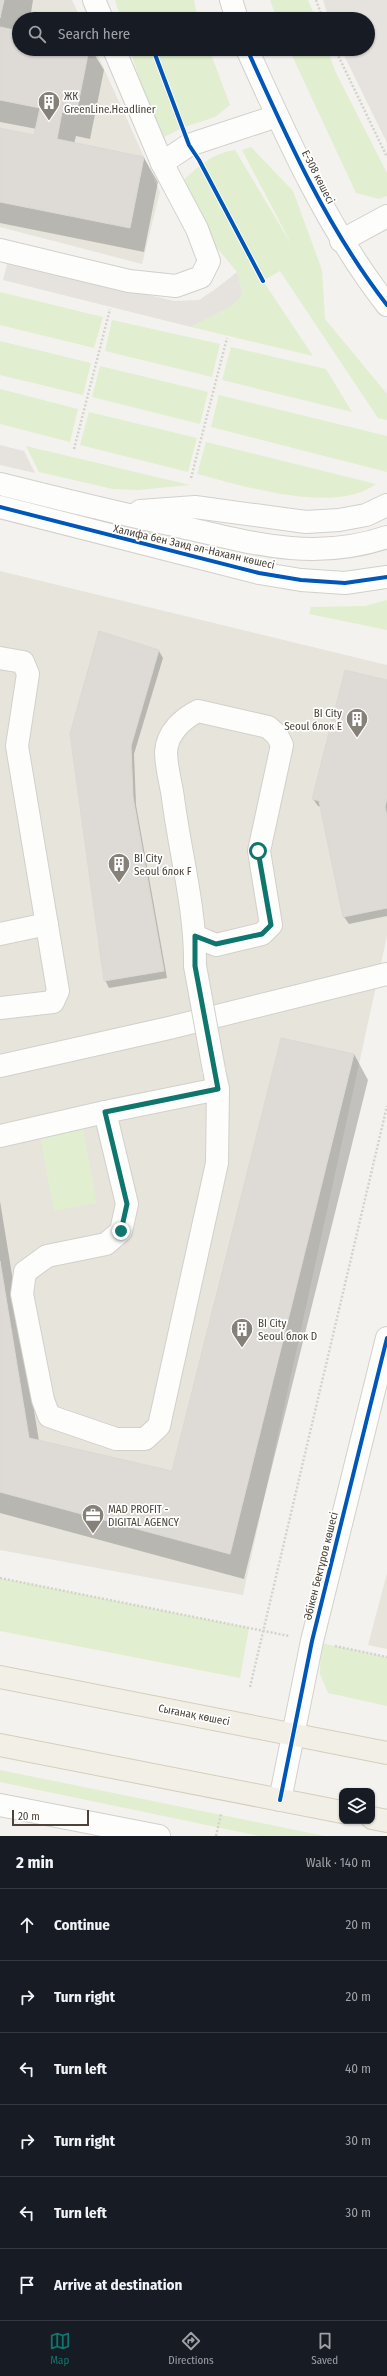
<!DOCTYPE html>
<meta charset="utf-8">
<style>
:root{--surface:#171b24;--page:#242831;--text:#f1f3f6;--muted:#9ea1a6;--line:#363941;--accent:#0f766e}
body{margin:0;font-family:"Fira Sans Condensed",sans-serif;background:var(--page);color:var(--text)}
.controls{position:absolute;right:12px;bottom:12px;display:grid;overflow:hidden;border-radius:8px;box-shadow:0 1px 3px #0004}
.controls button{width:36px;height:36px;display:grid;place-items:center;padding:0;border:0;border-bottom:1px solid var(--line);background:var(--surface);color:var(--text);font:20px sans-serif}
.scale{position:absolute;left:12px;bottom:10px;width:77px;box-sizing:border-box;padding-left:4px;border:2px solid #4b4439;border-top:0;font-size:11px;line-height:14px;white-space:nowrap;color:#4b4439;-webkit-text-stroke:3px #fff;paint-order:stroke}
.stop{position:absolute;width:12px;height:12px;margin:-9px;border:3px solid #0f766e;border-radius:50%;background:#fff}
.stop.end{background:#0f766e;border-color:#fff;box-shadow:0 1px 4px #0008}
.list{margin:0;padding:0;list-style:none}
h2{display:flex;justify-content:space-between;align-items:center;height:52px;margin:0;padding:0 16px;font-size:17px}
h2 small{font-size:13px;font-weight:400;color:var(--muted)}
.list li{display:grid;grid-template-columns:26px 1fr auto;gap:12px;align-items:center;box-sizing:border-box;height:72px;padding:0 16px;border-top:1px solid var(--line)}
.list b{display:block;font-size:15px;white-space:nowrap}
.list em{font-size:13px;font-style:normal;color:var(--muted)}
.icon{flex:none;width:22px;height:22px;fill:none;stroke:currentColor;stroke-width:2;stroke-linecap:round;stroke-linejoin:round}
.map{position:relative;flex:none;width:387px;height:1836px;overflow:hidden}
.search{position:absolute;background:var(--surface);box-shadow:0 1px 3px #0004;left:12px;right:12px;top:12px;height:44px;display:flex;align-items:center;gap:10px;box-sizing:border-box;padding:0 14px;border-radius:22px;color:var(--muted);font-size:15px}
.sheet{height:484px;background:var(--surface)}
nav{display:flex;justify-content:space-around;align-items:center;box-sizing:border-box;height:56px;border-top:1px solid var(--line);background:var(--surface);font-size:11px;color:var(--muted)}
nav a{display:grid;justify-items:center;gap:2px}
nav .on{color:var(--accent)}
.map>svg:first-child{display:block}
</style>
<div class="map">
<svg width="387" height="1836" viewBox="0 0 387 1836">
<rect width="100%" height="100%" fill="#f4f2ee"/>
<!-- residential -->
<g fill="#e7e4dc">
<path d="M0,0H72L81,19H19V49H95L160,192L142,264L0,227Z"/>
<path d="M0,571L387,665V936L243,1595L0,1550Z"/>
<path d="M387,1573V1649L368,1645Z"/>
</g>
<!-- green -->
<g fill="#e1eecf">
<path d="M115,0H194L198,19H121Z"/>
<path d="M270,0H308L316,19H277Z"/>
<path d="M130,49H209L230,105L215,117L182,128L162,138L146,102Z"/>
<path d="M289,49H327L336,73L387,173V196L379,199L356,193Z"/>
<path d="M251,147L293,191L322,270L325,319L387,394V420L378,418L280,271L263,281L313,356L191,327L228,308L242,291L237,272L192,218L182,182C195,168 215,152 235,150L293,247L242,150Z"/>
<path d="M0,292L103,317L94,348L0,325Z"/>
<path d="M112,320L220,344L212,377L105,351Z"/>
<path d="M0,341L91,363L83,395L0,375Z"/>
<path d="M231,347L326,369L352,412L222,380Z"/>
<path d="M100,366L208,392L200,424L92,397Z"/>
<path d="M0,389L78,409L70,442L0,424Z"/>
<path d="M219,395L387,436V472L211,427Z"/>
<path d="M89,412L197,438L188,472L80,445Z"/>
<path d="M206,442L376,484C334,515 244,486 197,474Z"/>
<path d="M26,446L190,485L138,490L113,489L39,472Z"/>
<path d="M387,600V630L309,614L311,607L365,606Z"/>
<path d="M83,1129L97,1203L54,1211L40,1137Z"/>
<path d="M0,1578L249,1628L240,1678L0,1631Z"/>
<path d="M321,1643L387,1657V1706L328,1693L320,1674Z"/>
<path d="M0,1770L325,1836H259L0,1782Z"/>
</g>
<!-- parking -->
<g fill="#e6e3df">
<path d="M323,0H387V143L341,49H368V19H329Z"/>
<path d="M8,261L174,301L199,300L217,288L237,272L242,291L240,298L228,308L191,327L3,280Z"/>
<path d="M0,445L24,451L35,473L0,465Z"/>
</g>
<!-- shadow -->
<g fill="#0003">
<path d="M0,0H33L30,19H18L16,31L19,32V49H91L104,70L90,139L76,136L74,144L144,158L158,182L144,252L0,223V129L35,136L37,129L0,122Z"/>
<path d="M100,632L159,651L163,658L134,754L136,805L167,978L109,988L105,980Z"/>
<path d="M387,681V916L349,924L344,917L321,807L318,806L313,799Z"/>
<path d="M354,1054L368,1080L244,1579L0,1513V1201L39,1441L173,1472Z"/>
</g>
<!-- building -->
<g fill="#dedbd6" stroke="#dcd9d4">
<path d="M0,0H4L0,18Z"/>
<path d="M0,27L19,31V49H89L76,115L62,112L57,139L144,157L130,228L0,202V128L34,135L40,108L0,100Z"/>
<path d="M99,631L159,650L131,746L133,797L164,971L104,981L70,734Z"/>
<path d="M345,670L387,680V798L385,807L387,816V908L343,917L319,801L312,799Z"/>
<path d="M281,1038L354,1054L230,1554L0,1492V1261L29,1438L172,1471Z"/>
</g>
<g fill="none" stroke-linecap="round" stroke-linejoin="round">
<!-- minor casing -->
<g stroke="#d2d0cb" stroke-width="24">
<g id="minor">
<path d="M94,0L102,19"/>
<path d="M231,0L237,19"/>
<path d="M114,49L162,163"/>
<path d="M247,49C287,138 327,228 387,305"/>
<path d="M341,241L387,216"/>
<path d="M0,250L129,281L176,286L201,277L209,261L197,229L162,163L189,145L277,116"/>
<path d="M0,484C56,498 112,512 169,524C244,541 312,563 387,537"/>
<path d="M0,507L259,573L301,580L345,583L387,577"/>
<path d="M140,511L195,507L306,522L339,520L366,515L387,505"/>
<path d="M0,658L23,662L28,674L17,746L58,991L53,1002L0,1008"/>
<path d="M0,934L47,924"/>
<path d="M195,966C196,910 180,853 173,798C171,783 166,767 166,752C167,733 182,719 198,711L268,727L277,735L282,745L259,851L271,925L262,934L216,945L195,936"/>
<path d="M0,1066L169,1028L387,974"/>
<path d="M105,1112L127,1204L121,1231L106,1244L47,1256L25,1272L22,1294L43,1400L49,1416L116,1439H145L159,1426L217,1163L218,1089"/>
<path d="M0,1136L105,1112L218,1089L215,1075"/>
<path d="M280,1800L312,1641L387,1338"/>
<path d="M0,1805L159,1836"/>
</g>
</g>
<!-- major casing -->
<g stroke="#d6cebb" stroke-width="24">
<g id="major">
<path d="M0,1677L387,1753"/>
<path d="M0,1745L342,1812"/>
<path d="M372,1818L387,1821"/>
</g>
</g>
<!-- path -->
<g stroke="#d3d2cc" stroke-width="2.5" stroke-dasharray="2 2" stroke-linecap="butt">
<path d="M316,0L323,19"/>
<path d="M335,49L387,157"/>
<path d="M74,449L110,309"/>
<path d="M191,478L227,338"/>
<path d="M0,1578L289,1636"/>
<path d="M335,1646L387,1657"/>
<path d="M250,1687L387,1106"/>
<path d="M216,1836L221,1814"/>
</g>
<!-- minor -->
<use href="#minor" stroke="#fdfdfc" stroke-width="22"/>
<!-- major -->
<use href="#major" stroke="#f2efe6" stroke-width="22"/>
<!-- minor-bridge casing -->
<g stroke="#d2d0cb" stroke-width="24" stroke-linecap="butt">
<path id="minor-bridge" d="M195,966L214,1070"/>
</g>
<!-- minor-bridge -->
<use href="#minor-bridge" stroke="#fdfdfc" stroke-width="22"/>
<!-- cycleway casing -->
<g stroke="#fff" stroke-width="6">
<g id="cycleway">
<path d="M153,49L189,145L199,160L263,281"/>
<path d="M247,49C287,138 327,228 387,305"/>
<path d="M0,507L259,573L301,580L345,583L387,577"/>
<path d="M280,1800L312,1641L387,1338"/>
</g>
</g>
<!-- cycleway -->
<use href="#cycleway" stroke="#0057b8" stroke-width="4"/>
</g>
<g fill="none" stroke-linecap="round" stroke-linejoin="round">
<!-- route -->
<path stroke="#0f766e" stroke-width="5" d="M121,1231L127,1204L105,1112L218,1089L195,966V936L216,944L262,934L271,925L258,851"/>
</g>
<!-- icons -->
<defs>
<g id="building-pin" transform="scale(1.15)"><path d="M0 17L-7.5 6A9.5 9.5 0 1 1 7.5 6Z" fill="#868178" stroke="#fff"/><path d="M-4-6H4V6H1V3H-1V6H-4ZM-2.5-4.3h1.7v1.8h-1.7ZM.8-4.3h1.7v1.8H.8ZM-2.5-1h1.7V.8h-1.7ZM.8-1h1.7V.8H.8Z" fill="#fff"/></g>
<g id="office-pin" transform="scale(1.15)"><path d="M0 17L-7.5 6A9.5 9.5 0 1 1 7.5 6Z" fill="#868178" stroke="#fff"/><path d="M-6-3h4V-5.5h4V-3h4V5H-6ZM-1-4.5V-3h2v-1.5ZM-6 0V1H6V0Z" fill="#fff"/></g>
</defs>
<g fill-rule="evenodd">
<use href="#building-pin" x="49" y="102"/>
<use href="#building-pin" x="357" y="719"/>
<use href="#building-pin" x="119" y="864"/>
<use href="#building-pin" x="242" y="1329"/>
<use href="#office-pin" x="93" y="1515"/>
</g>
<g text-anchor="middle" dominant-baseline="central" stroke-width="3.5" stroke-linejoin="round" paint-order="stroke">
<!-- poi labels -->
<g font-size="11" fill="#4b4439" stroke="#fff" text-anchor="start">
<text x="64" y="96">ЖК<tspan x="64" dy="13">GreenLine.Headliner</tspan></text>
<text x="342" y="713" text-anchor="end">BI City<tspan x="342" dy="13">Seoul блок E</tspan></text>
<text x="134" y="858">BI City<tspan x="134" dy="13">Seoul блок F</tspan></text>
<text x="258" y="1323">BI City<tspan x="258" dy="13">Seoul блок D</tspan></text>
<text x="108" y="1509">MAD PROFIT -<tspan x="108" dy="13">DIGITAL AGENCY</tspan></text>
</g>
<!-- street labels -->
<g font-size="11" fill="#4b4439" stroke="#fff">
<text transform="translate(318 177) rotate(63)">Е-308 көшесі</text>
<text transform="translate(194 547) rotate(13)">Халифа бен Заид әл-Нахаян көшесі</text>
<text transform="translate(321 1566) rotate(-76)">Әбікен Бектұров көшесі</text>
<text transform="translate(194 1715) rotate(11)">Сығанақ көшесі</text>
</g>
</g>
</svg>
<div class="controls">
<button><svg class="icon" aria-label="layers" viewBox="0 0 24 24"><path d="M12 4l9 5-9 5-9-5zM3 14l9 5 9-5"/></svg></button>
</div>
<div class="scale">20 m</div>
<div class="stop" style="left:258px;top:851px"></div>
<div class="stop end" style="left:121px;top:1231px"></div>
<div class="search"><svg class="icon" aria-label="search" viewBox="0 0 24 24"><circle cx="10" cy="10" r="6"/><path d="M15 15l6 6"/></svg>Search here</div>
</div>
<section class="sheet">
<h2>2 min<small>Walk · 140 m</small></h2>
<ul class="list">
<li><svg class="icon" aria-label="ahead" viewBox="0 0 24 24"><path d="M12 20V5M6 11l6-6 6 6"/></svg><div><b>Continue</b></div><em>20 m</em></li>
<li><svg class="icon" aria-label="right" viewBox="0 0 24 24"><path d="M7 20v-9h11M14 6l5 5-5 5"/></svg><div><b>Turn right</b></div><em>20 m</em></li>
<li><svg class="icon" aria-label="left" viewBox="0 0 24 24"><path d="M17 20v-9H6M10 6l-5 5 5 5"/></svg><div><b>Turn left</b></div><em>40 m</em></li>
<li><svg class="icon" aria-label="right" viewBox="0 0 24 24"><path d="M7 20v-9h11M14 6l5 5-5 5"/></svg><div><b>Turn right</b></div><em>30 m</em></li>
<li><svg class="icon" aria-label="left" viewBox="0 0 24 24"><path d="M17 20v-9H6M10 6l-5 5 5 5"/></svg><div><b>Turn left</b></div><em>30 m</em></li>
<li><svg class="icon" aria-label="arrive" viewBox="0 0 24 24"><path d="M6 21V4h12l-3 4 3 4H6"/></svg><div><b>Arrive at destination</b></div></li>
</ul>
</section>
<nav>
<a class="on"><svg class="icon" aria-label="map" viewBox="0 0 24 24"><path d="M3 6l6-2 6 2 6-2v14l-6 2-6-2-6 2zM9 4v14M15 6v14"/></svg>Map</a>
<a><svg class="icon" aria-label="directions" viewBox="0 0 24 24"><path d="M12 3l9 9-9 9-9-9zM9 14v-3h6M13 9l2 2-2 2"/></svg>Directions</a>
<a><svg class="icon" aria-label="saved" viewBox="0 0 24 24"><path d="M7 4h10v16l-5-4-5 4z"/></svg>Saved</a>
</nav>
